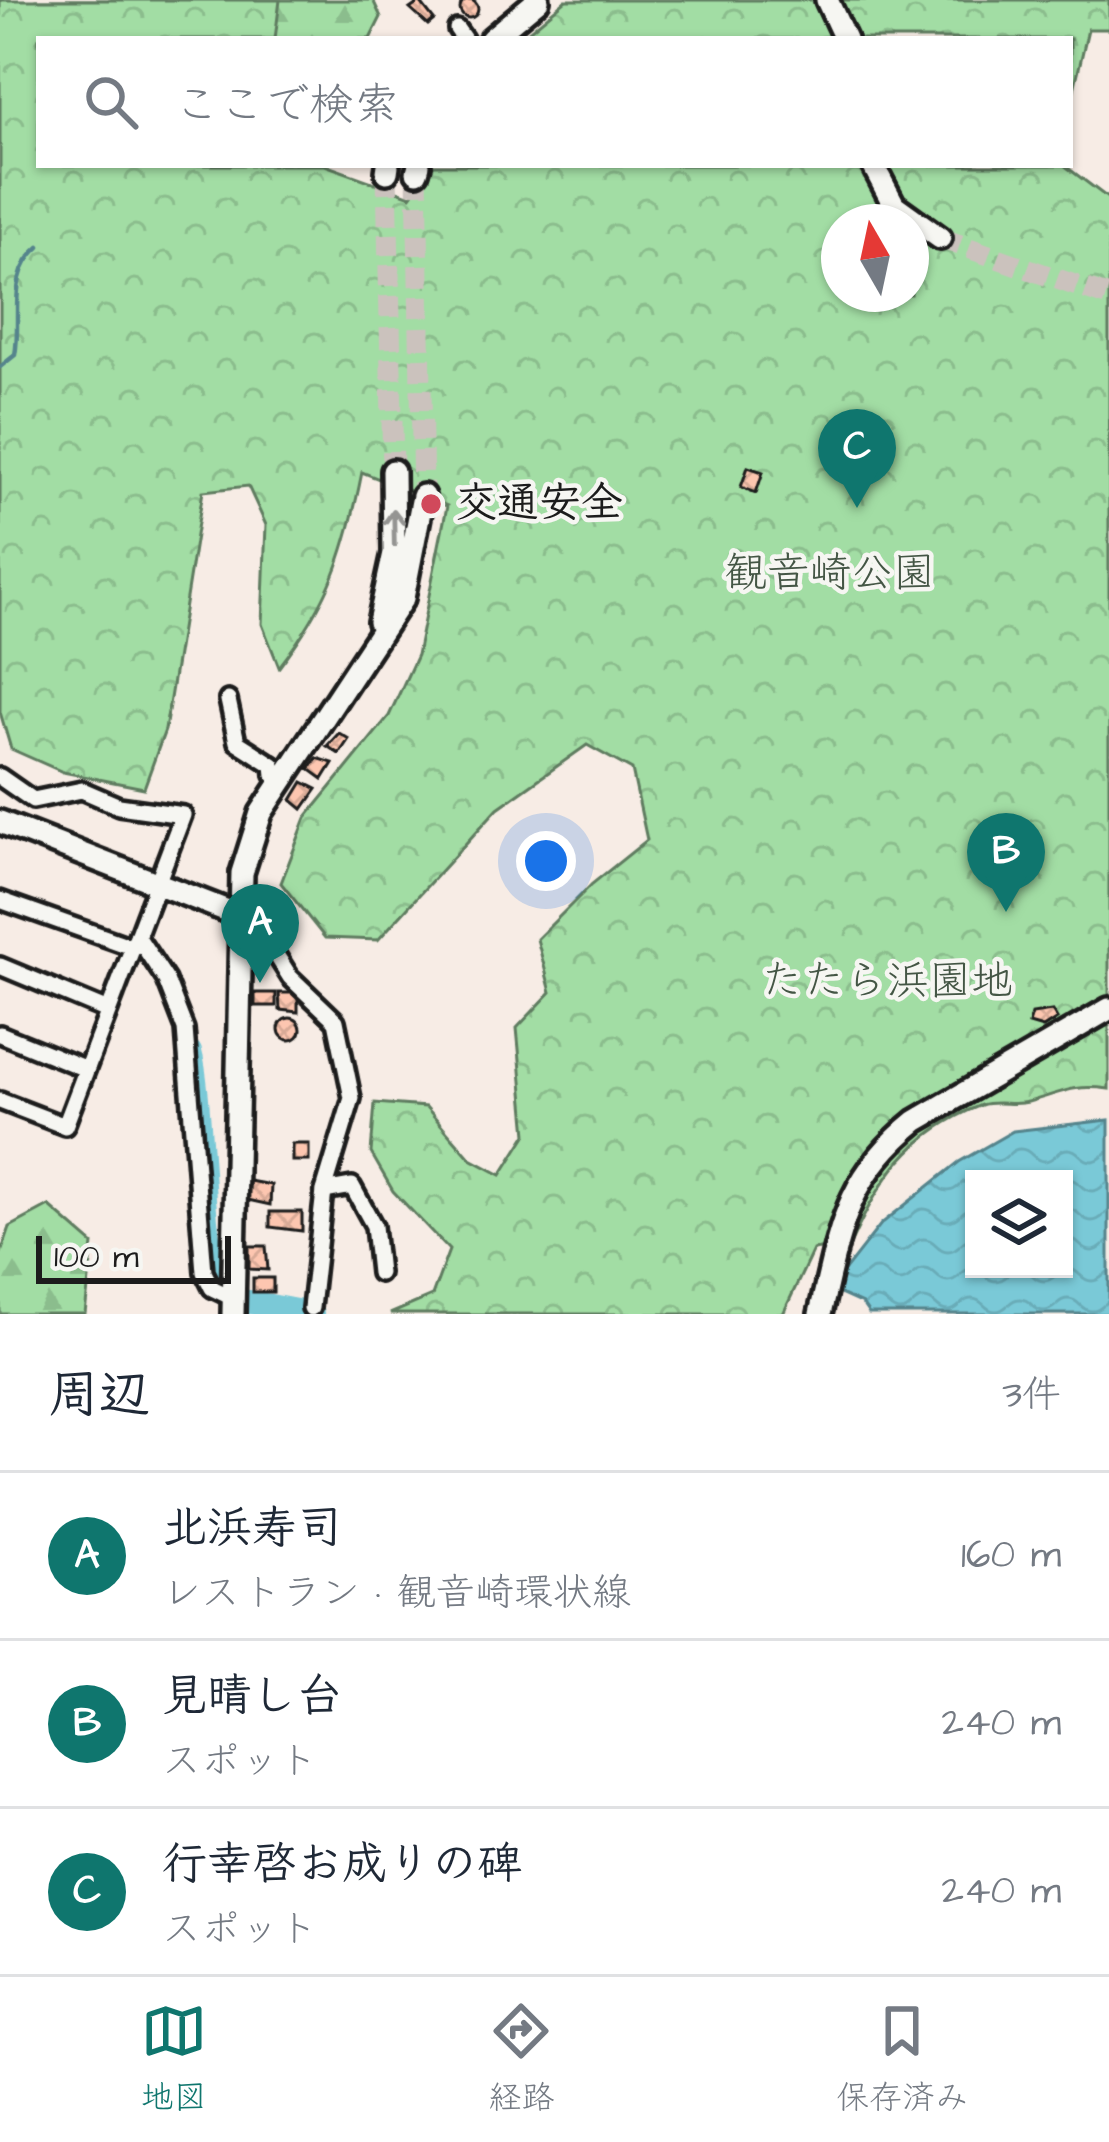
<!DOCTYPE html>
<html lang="ja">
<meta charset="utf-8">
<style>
:root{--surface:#fff;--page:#f2f2f3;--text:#1f2937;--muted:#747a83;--line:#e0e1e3;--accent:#0f766e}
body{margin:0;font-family:"Architects Daughter","Klee One",sans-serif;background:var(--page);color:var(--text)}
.controls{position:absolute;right:36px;bottom:36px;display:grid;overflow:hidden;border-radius:0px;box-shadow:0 3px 9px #0004}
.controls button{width:108px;height:108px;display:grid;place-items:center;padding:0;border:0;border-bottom:3px solid var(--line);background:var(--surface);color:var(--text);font:60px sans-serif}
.compass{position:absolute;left:821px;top:204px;width:108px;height:108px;border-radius:50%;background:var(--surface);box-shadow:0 3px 9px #0004;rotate:351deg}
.scale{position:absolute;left:36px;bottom:30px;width:195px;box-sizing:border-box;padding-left:12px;border:6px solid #1c1c1c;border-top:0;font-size:33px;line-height:42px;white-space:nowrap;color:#1c1c1c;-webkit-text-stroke:9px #f6f6f2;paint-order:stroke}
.you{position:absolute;left:546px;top:861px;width:42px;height:42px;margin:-30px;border:9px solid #fff;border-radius:50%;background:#1a73e8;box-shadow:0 0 0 18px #1a73e833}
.badge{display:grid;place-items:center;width:78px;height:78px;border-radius:50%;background:var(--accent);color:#fff;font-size:39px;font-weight:700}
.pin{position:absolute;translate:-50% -99px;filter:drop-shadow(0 3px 6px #0008)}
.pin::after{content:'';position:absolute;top:63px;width:42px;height:36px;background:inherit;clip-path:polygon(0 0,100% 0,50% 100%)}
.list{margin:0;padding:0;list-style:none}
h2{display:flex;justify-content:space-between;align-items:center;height:156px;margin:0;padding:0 48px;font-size:51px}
h2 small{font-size:39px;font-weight:400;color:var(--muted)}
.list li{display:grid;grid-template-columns:78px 1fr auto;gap:36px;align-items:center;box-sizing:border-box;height:168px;padding:0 48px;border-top:3px solid var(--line)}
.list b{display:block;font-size:45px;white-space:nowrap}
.list p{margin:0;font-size:39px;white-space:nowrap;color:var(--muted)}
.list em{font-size:39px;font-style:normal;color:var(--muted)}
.icon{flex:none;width:66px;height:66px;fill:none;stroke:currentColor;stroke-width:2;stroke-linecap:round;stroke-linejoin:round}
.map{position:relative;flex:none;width:1109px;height:1314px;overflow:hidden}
.search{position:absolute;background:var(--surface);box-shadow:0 3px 9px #0004;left:36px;right:36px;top:36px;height:132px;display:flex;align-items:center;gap:30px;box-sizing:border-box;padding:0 42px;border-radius:0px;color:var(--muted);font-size:45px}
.sheet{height:660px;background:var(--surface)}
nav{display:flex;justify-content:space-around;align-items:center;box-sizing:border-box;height:168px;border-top:3px solid var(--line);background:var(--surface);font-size:33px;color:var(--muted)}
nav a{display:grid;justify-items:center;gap:6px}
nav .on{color:var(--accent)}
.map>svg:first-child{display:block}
</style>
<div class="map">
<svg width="1109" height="1314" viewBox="0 0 1109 1314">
<defs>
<pattern id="forest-firs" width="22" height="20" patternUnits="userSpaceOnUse" patternTransform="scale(3)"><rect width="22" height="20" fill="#a2dda4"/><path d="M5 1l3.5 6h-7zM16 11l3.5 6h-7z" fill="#8bbd8d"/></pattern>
<pattern id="park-crowns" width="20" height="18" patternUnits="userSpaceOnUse" patternTransform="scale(3)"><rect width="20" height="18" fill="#a2dda4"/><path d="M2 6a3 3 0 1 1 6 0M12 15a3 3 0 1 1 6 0" fill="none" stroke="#8bbd8d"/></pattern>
<pattern id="water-waves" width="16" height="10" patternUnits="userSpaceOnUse" patternTransform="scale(3)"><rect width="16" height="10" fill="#7ac9d7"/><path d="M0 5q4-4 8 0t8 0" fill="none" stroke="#69acb8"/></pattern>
<pattern id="building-cross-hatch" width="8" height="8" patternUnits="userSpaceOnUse" patternTransform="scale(3)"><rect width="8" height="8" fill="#fdc6b0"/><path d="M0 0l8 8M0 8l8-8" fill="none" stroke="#d8aa97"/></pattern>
</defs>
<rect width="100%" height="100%" fill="#f7ece5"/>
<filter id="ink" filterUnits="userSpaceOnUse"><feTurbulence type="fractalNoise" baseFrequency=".00833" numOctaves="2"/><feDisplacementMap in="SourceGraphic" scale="24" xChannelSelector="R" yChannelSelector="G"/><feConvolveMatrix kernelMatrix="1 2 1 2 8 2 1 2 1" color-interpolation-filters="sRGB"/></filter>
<g filter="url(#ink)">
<!-- forest -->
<g fill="url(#forest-firs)" stroke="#5f7c60" stroke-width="3">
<path d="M36,0H373L381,17L370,39H39Z"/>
<path d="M49,1206L93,1244L85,1314H0V1256L10,1227Z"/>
</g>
<!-- park -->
<g fill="url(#park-crowns)" stroke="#5f7c60" stroke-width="3" fill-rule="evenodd">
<path d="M0,0H280L275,39H39V165H325L411,196L434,165H1064L1109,199V1089C1070,1084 1063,1093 1028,1102C1013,1106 995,1100 981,1105C910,1134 880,1178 850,1245L813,1250L783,1314H390L432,1296L449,1250L393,1191L371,1153L375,1103L426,1107L471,1159L501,1175L527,1134L517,1028L551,992L537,939L592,884L647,840L632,770L587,745L498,808L378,940L325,938L281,883L306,818L389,716L417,655L447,506L362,472C346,554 330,601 279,667L262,624L266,525L248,486L203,491L165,730L144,788L63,772L11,749L0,712ZM839,222H911V294H839Z"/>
<path d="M566,0H1109V29H1088L1070,107V39H519Z"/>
</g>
<!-- water -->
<path fill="url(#water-waves)" stroke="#54848c" stroke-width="3" fill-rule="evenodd" d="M1109,1120V1314H869L862,1304L838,1293L841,1275L881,1224L959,1162L1013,1131ZM974,1179H1064V1269H974Z"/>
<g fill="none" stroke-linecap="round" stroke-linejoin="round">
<!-- stream -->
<path stroke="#54848c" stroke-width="4.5" d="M0,367L15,355C22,317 6,275 39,247"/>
<!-- river -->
<g stroke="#7ac9d7" stroke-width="24">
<path d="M190,1052C204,1101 198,1256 222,1283"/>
<path d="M249,1302L312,1314"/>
</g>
</g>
<!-- building -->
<g fill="url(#building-cross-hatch)" stroke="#1c1c1c" stroke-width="3">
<circle cx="469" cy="9" r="9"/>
<path d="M420,2L434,20L428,25L410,9Z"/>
<path d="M860,294H876L872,308L855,306Z"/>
<path d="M748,467L763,472L756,493L741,487Z"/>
<path d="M339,733L349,739L339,754L327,746Z"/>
<path d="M317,758L333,763L323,779L309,769Z"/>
<path d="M303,782L317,789L303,809L292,800Z"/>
<rect x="255" y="993" width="21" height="13"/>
<path d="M279,993H298V1012L280,1010Z"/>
<path d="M1052,1011L1057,1019L1043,1028L1029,1024L1032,1014Z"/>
<circle cx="290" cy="1029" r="11"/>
<rect x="292" y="1144" width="17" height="17"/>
<path d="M249,1181L271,1185L270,1205L248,1200Z"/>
<path d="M270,1212H302V1231L270,1227Z"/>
<path d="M249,1246H266L268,1270L249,1269Z"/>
<rect x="253" y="1278" width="20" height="14"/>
</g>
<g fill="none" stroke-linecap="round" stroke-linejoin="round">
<!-- secondary-tunnel -->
<g stroke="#cbc2bd" stroke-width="21" stroke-dasharray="21 10" stroke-linecap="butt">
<path d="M387,172L393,471"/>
<path d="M417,172L423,496"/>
<path d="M940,238L1109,297"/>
</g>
<!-- street casing -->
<g stroke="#1c1c1c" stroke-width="24">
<g id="street">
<path d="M457,29L464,39"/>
<path d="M228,700L237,742L273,765L274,775L282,780"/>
<path d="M0,777L33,800L82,790L119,806L183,815L65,1126L0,1101"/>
<path d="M0,900L132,947"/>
<path d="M238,930L262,932L290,977L336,1021L352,1098L324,1191L311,1308"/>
<path d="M137,936L166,980L185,1029L204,1272L212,1288L233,1298"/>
<path d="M0,966L108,1011"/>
<path d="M0,1034L86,1069"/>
<path d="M324,1191L352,1186L374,1226L379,1273"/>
</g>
</g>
<!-- secondary casing -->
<g stroke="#1c1c1c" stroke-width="30">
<g id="secondary">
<path d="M827,0L845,39"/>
<path d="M491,39L538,0"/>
<path d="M873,165L894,205L940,238"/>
<path d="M387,172L388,165"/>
<path d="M417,172L419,165"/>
<path d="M379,622L394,553L393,471"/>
<path d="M0,822L238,915"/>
<path d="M233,1314L242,873L261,813L403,598L423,496"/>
<path d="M820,1314C840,1230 845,1178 916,1121L1109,1009"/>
</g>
</g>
<!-- street -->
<use href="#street" stroke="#f6f6f2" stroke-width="15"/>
<!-- secondary -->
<use href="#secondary" stroke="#f6f6f2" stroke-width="21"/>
</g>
<!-- one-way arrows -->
<defs><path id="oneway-shaft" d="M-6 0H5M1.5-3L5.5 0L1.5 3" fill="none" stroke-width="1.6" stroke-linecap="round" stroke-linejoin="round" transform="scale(3)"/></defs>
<use stroke="#949492" href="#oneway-shaft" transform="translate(394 527) rotate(-91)"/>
</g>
<!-- markers -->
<circle fill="#d1495b" stroke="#f6f6f2" stroke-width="4.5" cx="431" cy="504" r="12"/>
<g text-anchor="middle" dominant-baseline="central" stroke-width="9" stroke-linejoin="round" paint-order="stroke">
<!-- poi labels -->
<g font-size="42" font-weight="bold" fill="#1c1c1c" stroke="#f6f6f2" text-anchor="start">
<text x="455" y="504">交通安全</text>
</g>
<!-- park labels -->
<g font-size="42" fill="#445645" stroke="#f6f6f2">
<text x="830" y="574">観音崎公園</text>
<text x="887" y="982">たたら浜園地</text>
</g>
</g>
</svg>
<div class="controls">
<button><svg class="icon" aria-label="layers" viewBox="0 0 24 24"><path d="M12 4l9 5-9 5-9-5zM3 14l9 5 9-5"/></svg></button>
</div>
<svg class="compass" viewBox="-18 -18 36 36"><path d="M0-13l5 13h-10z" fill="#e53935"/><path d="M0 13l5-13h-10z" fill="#747a83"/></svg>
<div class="scale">100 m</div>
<div class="you"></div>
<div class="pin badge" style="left:260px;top:983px">A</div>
<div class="pin badge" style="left:1006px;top:912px">B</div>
<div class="pin badge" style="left:857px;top:508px">C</div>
<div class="search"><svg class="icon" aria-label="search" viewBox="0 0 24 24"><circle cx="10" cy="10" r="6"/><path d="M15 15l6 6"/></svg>ここで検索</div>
</div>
<section class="sheet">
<h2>周辺<small>3件</small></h2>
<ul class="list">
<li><span class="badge">A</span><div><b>北浜寿司</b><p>レストラン · 観音崎環状線</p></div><em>160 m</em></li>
<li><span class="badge">B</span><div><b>見晴し台</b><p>スポット</p></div><em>240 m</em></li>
<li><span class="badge">C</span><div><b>行幸啓お成りの碑</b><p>スポット</p></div><em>240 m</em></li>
</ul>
</section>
<nav>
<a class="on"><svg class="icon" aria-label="map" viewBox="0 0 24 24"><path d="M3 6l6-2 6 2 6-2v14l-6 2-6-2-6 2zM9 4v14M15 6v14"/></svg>地図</a>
<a><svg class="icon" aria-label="directions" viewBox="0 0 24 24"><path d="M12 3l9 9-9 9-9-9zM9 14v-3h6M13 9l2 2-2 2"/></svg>経路</a>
<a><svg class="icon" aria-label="saved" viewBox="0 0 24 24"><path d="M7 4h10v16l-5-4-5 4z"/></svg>保存済み</a>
</nav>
